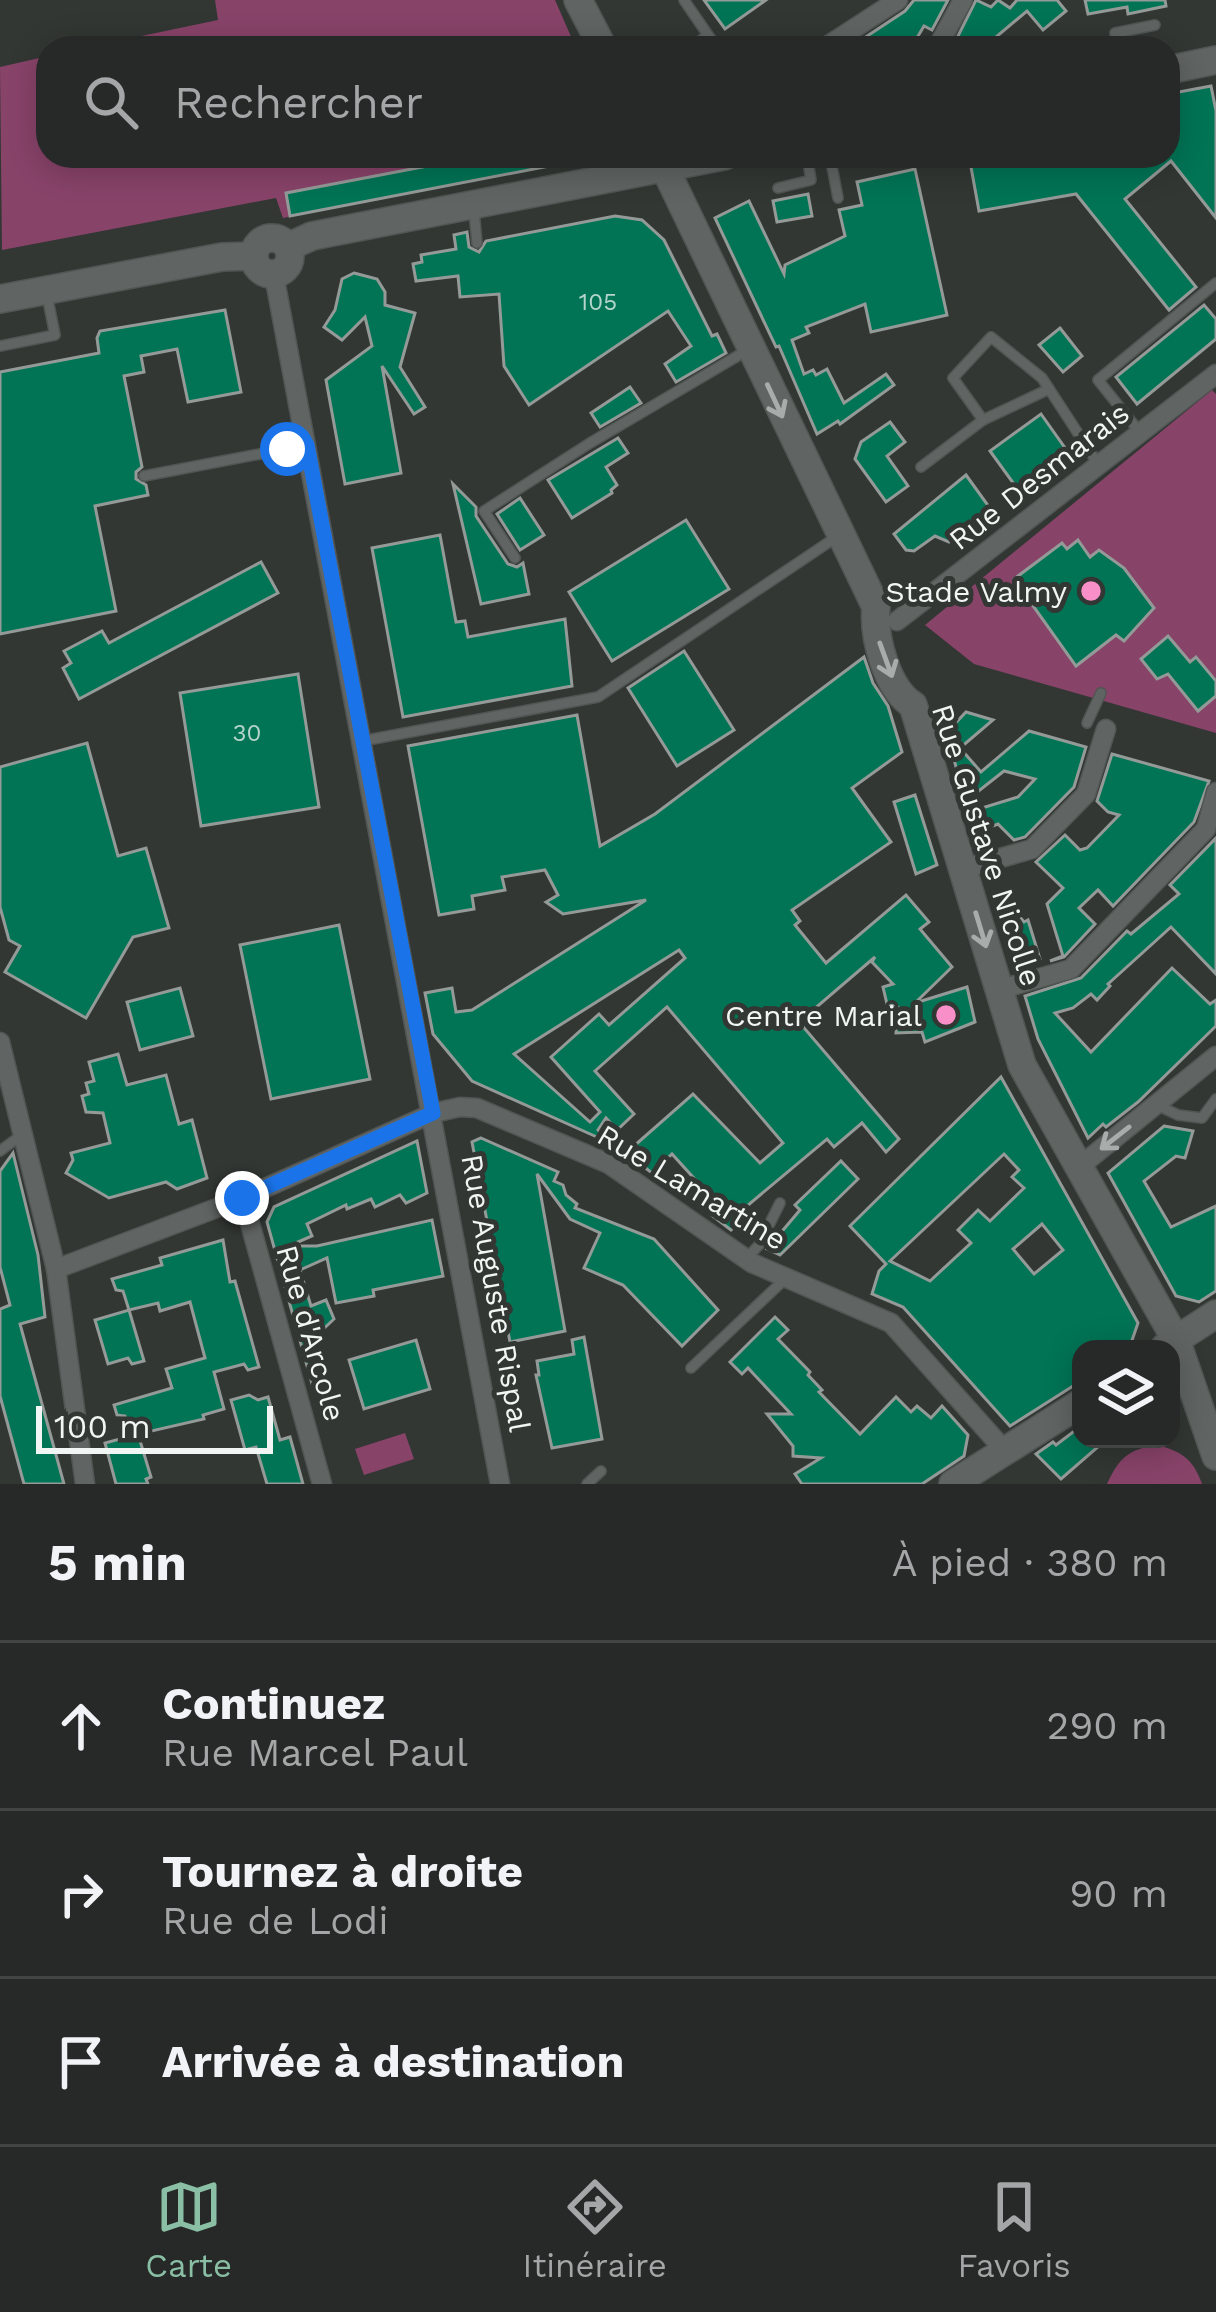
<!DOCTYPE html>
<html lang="fr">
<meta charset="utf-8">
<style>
:root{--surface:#262927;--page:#323533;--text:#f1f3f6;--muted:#a4a6a7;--line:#424544;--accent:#8abfa5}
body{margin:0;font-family:"Work Sans",sans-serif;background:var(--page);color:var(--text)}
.controls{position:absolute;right:36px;bottom:36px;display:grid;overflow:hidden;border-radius:24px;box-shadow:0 6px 30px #0003}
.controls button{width:108px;height:108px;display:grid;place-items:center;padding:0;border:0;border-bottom:3px solid var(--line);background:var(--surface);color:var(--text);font:60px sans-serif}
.scale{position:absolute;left:36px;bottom:30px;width:237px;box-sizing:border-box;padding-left:12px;border:6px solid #f1f5f3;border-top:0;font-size:33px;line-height:42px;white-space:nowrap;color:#f1f5f3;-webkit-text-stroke:9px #323734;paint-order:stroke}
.stop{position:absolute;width:36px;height:36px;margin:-27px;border:9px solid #1a73e8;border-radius:50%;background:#fff}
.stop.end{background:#1a73e8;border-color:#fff;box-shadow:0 3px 12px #0008}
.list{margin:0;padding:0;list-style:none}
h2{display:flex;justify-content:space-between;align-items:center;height:156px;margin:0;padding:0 48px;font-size:51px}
h2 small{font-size:39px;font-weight:400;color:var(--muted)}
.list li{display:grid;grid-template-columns:78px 1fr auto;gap:36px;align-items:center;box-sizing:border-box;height:168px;padding:0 48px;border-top:3px solid var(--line)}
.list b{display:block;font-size:45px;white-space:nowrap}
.list p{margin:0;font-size:39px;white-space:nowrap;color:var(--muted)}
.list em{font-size:39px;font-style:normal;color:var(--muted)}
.icon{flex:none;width:66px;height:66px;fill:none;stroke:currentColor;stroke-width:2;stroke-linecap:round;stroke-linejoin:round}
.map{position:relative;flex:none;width:1216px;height:1484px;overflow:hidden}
.search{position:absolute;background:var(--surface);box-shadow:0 6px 30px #0003;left:36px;right:36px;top:36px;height:132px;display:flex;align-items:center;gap:30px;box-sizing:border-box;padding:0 42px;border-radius:36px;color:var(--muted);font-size:45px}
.sheet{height:660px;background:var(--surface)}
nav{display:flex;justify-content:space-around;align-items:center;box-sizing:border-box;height:168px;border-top:3px solid var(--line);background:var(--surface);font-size:33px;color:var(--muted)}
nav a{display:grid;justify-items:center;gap:6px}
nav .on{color:var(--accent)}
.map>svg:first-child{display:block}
</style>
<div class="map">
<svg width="1216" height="1484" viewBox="0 0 1216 1484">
<rect width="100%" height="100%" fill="#323734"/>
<!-- green -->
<g fill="#884369">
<path d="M215,0H555L576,48H84L218,20Z"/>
<path d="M48,56V156H602L283,218L276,198L2,250L0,67Z"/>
<path d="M1212,390L1216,394V733L974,664L925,625Z"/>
<path d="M405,1433L414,1459L364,1475L355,1449Z"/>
<path d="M1158,1445C1182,1452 1193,1459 1202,1484H1107C1119,1458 1128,1449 1158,1445Z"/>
</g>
<!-- building -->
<g fill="#007455" stroke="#949a97" stroke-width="3" fill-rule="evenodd">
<path d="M704,0H766L725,29Z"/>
<path d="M914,0H948L932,30L924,26L911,48H849L905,11Z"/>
<path d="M976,0L991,7L998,0L1010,8L1017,0H1057L1066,11L1043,30L1027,11L983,48H952Z"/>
<path d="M1085,0H1165L1166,6L1128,14L1127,7L1088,14Z"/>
<path d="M1211,86L1216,111V218L1171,161L1125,199L1196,287L1169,310L1076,194L979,211L969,156H1168V94Z"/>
<path d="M480,156H570V162L290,216L286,193Z"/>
<path d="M915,169L947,315L871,332L865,304L806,327L809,333L792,340L804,374L813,370L816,375L827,369L844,403L886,374L894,385L840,424L838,421L817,434L779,346L776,347L715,218L749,201L784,274L785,265L845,236L839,210L862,205L857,182Z"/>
<path d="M808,194L812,216L777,222L773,201Z"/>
<path d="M615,216L642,220L664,240L712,336L717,334L726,353L676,382L665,364L691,346L668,311L529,405L504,366L499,294L460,297L458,276L416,281L413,264L422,262L421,255L456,249L454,235L467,232L469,247L479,252L486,241Z"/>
<path d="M354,273L377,279L385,292V305L415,313L400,367L425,407L414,414L382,366L401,473L345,484L326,380L372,346L365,317L342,340L324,327L335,310L342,279Z"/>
<path d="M1204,305L1216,319V339L1137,404L1116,377Z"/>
<path d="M225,310L241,392L188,402L177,349L141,356L144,372L124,376L142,467L136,472V479L146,485L148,495L95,506L116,611L0,634V372L99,353L97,338L100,331Z"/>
<path d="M1060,328L1082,356L1063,372L1039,345Z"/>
<path d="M630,387L641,403L600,427L591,413Z"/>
<path d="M1041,414L1070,455L1019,491L990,451Z"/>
<path d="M890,422L905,442L887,456L908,486L886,502L855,459L861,442Z"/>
<path d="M618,438L628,453L606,467L617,485L611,490L612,493L572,518L548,480Z"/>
<path d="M966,475L992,511L949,542L935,536L914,551L906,550L894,534Z"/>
<path d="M453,484L476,507V516L508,564L517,567L523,563L529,594L481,604Z"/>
<path d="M520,498L544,535L520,550L497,514Z"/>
<path d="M686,520L729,589L612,661L569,592Z"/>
<path d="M440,535L456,622L465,621L468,637L565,619L572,686L403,717L372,548Z"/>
<path d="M1078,540L1090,557L1099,550L1124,568L1154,608L1124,641L1116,635L1076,666L1014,579L1062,543L1067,549Z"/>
<path d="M261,562L278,593L79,699L63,668L71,663L64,651L102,631L109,643Z"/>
<path d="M1168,636L1190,662L1196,657L1216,681V696L1198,711L1168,674L1157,679L1141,659Z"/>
<path d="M684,651L734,730L677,766L628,688Z"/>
<path d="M864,657L873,683L888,706L902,752L852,788L891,842L792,910L800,921L795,925L826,963L906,895L929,922L920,929L952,967L915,1003L967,987L975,1022L925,1042L922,1032L896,1033L898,1007L887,1004L883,987L893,984L872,962L875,957L799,1022L899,1139L886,1152L862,1123L834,1147L827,1139L741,1211L743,1219L731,1230L710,1214L719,1206L672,1154L652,1173L626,1153L693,1094L760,1163L783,1143L667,1007L595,1071L634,1114L617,1130L606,1118L598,1130L608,1142L472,1081L433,1034L425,993L452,988L456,1012L472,1010L646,900L563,914L546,902L558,895L545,870L502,877L505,890L472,896L474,909L439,915L408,746L577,715L600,846L655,814ZM679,950L685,958L609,1025L599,1014L551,1057L600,1112L590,1122L514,1054Z"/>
<path d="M298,674L319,807L201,826L180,693Z"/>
<path d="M966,712L993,720L960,748L981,772L1029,731L1086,747L1074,787L1025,837L1014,840L998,824L976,832L969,812L1018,797L1035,779L1004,771L966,801L945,729L947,732Z"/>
<path d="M87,743L118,856L146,848L169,928L133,937L86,1018L5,972L20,946L9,940L0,907V767Z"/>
<path d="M1112,754L1209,781L1194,822L1113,906L1098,890L1079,908L1095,924L1064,957L1050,961L1063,956L1047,904L1063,888L1036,862L1065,835L1080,850L1087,848L1119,815L1108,812L1097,801Z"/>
<path d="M915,795L937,865L916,874L894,802Z"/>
<path d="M1216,838V974L1171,927L1108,984L1110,986L1097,1000L1091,994L1073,1008L1055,1013L1091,1052L1172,968L1210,1004L1216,1000V1026L1138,1102L1106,1127L1103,1124L1088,1138L1038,1039L1025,996L1081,978L1127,931L1131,934L1179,894L1170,885Z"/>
<path d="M1019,916L1024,922L1028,920L1040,959L1016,966L1002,920Z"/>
<path d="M339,925L370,1079L271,1099L240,945Z"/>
<path d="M180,988L193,1036L140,1050L127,1002Z"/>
<path d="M118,1054L127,1085L166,1075L179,1124L192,1120L207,1178L177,1189L166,1182L109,1198L66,1173L73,1160L71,1153L110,1143L103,1113L86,1112L82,1096L89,1094L86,1083L94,1081L89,1062Z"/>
<path d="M1001,1077L1138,1323L1129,1349H1081V1381L1010,1426L903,1307L872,1294L879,1271L886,1264L850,1226ZM1004,1154L1019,1170L1012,1177L1024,1188L990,1221L978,1210L958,1230L971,1243L930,1281L890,1261ZM1042,1224L1063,1250L1034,1274L1013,1249Z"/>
<path d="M1164,1126L1193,1131L1185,1158L1176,1156L1144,1181L1171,1227L1216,1206V1291L1199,1302L1176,1296L1108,1173Z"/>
<path d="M481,1138L558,1172L554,1181L563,1185L566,1195L577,1204L575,1208L654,1239L718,1310L682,1346L623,1285L584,1268L600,1233L570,1219L537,1174L565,1331L510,1342L472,1142Z"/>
<path d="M417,1141L427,1193L406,1203L400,1195L375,1207L371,1199L347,1209L346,1205L307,1224L312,1236L298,1242L299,1246H317L432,1220L443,1276L373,1290L374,1296L336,1303L327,1258L300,1270L311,1306L326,1300L334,1319L314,1338L328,1387L314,1391L267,1222L274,1207Z"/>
<path d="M13,1153L38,1255L45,1317L20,1324L64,1484H24L0,1396V1309L10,1305L0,1267V1171Z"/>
<path d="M841,1161L858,1179L780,1255L767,1249L800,1210L795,1205Z"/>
<path d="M223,1240L230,1282L235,1281L259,1367L248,1370L244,1364L214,1372L224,1409L203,1415L204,1419L138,1434L151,1477L146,1479L148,1484H116L105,1443L131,1436L125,1416L117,1415L114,1405L172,1388L166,1369L205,1358L190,1302L160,1311L158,1303L129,1310L123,1291L116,1290L112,1279L162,1265L160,1258Z"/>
<path d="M129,1310L144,1361L132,1364L128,1358L108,1364L95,1320Z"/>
<path d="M775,1317L788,1330L778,1339L810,1372L808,1375L822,1390L819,1392L860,1434L896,1397L911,1412L917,1406L931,1418L942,1406L968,1435L964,1456L922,1484H802L795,1474L821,1458L793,1456V1446L767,1414H791L748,1368L742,1374L730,1362Z"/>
<path d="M584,1337L602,1439L552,1448L536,1375H539L537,1361L574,1354L572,1340Z"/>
<path d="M416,1340L430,1389L364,1409L349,1360Z"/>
<path d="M249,1395L258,1400L268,1397L280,1440L290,1437L303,1484H267L256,1447L245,1450L231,1400Z"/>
<path d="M1081,1426V1439H1107L1061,1479L1036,1454L1053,1442L1056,1445Z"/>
</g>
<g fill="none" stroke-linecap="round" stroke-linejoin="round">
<!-- lane casing -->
<g stroke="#515654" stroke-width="12">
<g id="lane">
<path d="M684,0L708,35"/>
<path d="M690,48L708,35L717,47"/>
<path d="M1118,48L1115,33L1155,25"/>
<path d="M830,156L838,198"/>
<path d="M778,188L811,180L807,156"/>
<path d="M474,211L477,243"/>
<path d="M0,346L55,335L47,295"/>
<path d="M983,420L1049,389"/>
<path d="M1142,435L1098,380L1216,283"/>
<path d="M921,467L983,420L953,378L991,337L1042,378L1100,467"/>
<path d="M144,476L307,445"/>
<path d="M515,558L484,511L590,443L746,351"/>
<path d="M1087,723L1101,693"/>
<path d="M362,741L598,697L838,536"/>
<path d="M1157,1105L1178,1115L1202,1118L1216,1099"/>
<path d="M0,1151L23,1134"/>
<path d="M746,1259L759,1245L780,1203"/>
<path d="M691,1368L786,1278"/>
<path d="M587,1484L601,1471"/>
</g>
</g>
<!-- street casing -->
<g stroke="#515654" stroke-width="21">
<g id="street">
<path d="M824,48L898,0"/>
<path d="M937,48L963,0"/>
<path d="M274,275L500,1484"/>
<path d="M897,621L1216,374"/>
<path d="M962,869L1032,849L1086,794L1106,729"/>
<path d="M998,990L1071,969L1206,829L1216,792"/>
<path d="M0,1042L56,1269L85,1484"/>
<path d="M1079,1167L1216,1056"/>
<path d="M243,1198L322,1484"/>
<path d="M56,1269L243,1198L433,1113L460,1107L477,1108L609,1164L752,1263L891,1323L1006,1452"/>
</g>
</g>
<!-- secondary casing -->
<g stroke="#515654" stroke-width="30">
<g id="secondary">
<path d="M578,0L603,48"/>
<path d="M1168,70L1216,60"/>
<path d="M659,156L876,607C873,637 887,689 913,705L1022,1065L1176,1340L1216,1456"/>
<circle cx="272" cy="256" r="18"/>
<path d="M288,247L312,236L724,156"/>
<path d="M0,299L222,257L254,256"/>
<path d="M1165,1347L1216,1314"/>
<path d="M953,1484L1081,1403"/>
</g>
</g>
<!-- lane -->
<use href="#lane" stroke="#606563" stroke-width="9"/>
<!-- street -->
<use href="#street" stroke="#606563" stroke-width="18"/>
<!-- secondary -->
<use href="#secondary" stroke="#606563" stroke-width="27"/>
</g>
<!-- one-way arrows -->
<defs><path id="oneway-shaft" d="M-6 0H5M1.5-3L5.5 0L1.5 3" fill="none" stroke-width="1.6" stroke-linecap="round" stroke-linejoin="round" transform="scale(3)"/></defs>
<g stroke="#a8adab">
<use href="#oneway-shaft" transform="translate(775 401) rotate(65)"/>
<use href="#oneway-shaft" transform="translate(886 660) rotate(70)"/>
<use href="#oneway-shaft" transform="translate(981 930) rotate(73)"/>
<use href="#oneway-shaft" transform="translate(1115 1138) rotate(142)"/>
</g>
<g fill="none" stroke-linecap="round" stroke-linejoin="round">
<!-- route -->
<path stroke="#1a73e8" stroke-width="15" d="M242,1198L433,1113L307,445L287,449"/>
</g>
<!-- markers -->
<g fill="#f98fc8" stroke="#323734" stroke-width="4.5">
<circle cx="1091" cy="591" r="12"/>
<circle cx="946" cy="1015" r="12"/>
</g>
<g text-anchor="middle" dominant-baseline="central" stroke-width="10" stroke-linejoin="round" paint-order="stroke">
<!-- number labels -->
<g font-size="24" fill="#b5d5cc">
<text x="598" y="302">105</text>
<text x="247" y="733">30</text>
</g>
<!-- street labels -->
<g font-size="30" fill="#f1f5f3" stroke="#323734">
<text transform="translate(1039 476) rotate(-38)">Rue Desmarais</text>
<text transform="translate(987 845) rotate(72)">Rue Gustave Nicolle</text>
<text transform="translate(692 1187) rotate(31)">Rue Lamartine</text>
<text transform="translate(496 1293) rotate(80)">Rue Auguste Rispal</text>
<text transform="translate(311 1333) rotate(74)">Rue d'Arcole</text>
</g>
<!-- poi labels -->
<g font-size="30" fill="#f1f5f3" stroke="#323734" text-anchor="end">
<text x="1067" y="591">Stade Valmy</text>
<text x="922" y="1015">Centre Marial</text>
</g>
</g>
</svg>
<div class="controls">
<button><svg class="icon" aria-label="layers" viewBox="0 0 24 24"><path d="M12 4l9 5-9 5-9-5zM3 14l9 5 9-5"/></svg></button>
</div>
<div class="scale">100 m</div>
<div class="stop" style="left:287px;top:449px"></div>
<div class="stop end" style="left:242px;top:1198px"></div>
<div class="search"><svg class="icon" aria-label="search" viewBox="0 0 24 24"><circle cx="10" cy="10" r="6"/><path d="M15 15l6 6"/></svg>Rechercher</div>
</div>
<section class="sheet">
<h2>5 min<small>À pied · 380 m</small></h2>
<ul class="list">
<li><svg class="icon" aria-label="ahead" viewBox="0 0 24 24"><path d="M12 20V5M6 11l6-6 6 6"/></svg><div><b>Continuez</b><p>Rue Marcel Paul</p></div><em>290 m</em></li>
<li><svg class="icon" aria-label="right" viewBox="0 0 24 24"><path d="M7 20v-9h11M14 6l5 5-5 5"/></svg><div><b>Tournez à droite</b><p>Rue de Lodi</p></div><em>90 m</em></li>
<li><svg class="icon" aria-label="arrive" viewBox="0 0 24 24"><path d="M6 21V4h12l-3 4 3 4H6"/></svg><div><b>Arrivée à destination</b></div></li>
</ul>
</section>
<nav>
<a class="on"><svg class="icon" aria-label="map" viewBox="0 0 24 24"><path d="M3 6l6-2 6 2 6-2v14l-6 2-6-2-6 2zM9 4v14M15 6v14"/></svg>Carte</a>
<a><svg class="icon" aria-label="directions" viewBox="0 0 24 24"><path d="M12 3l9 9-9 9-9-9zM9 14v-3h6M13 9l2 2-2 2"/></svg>Itinéraire</a>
<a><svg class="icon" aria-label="saved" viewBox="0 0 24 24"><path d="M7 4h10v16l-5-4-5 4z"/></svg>Favoris</a>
</nav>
